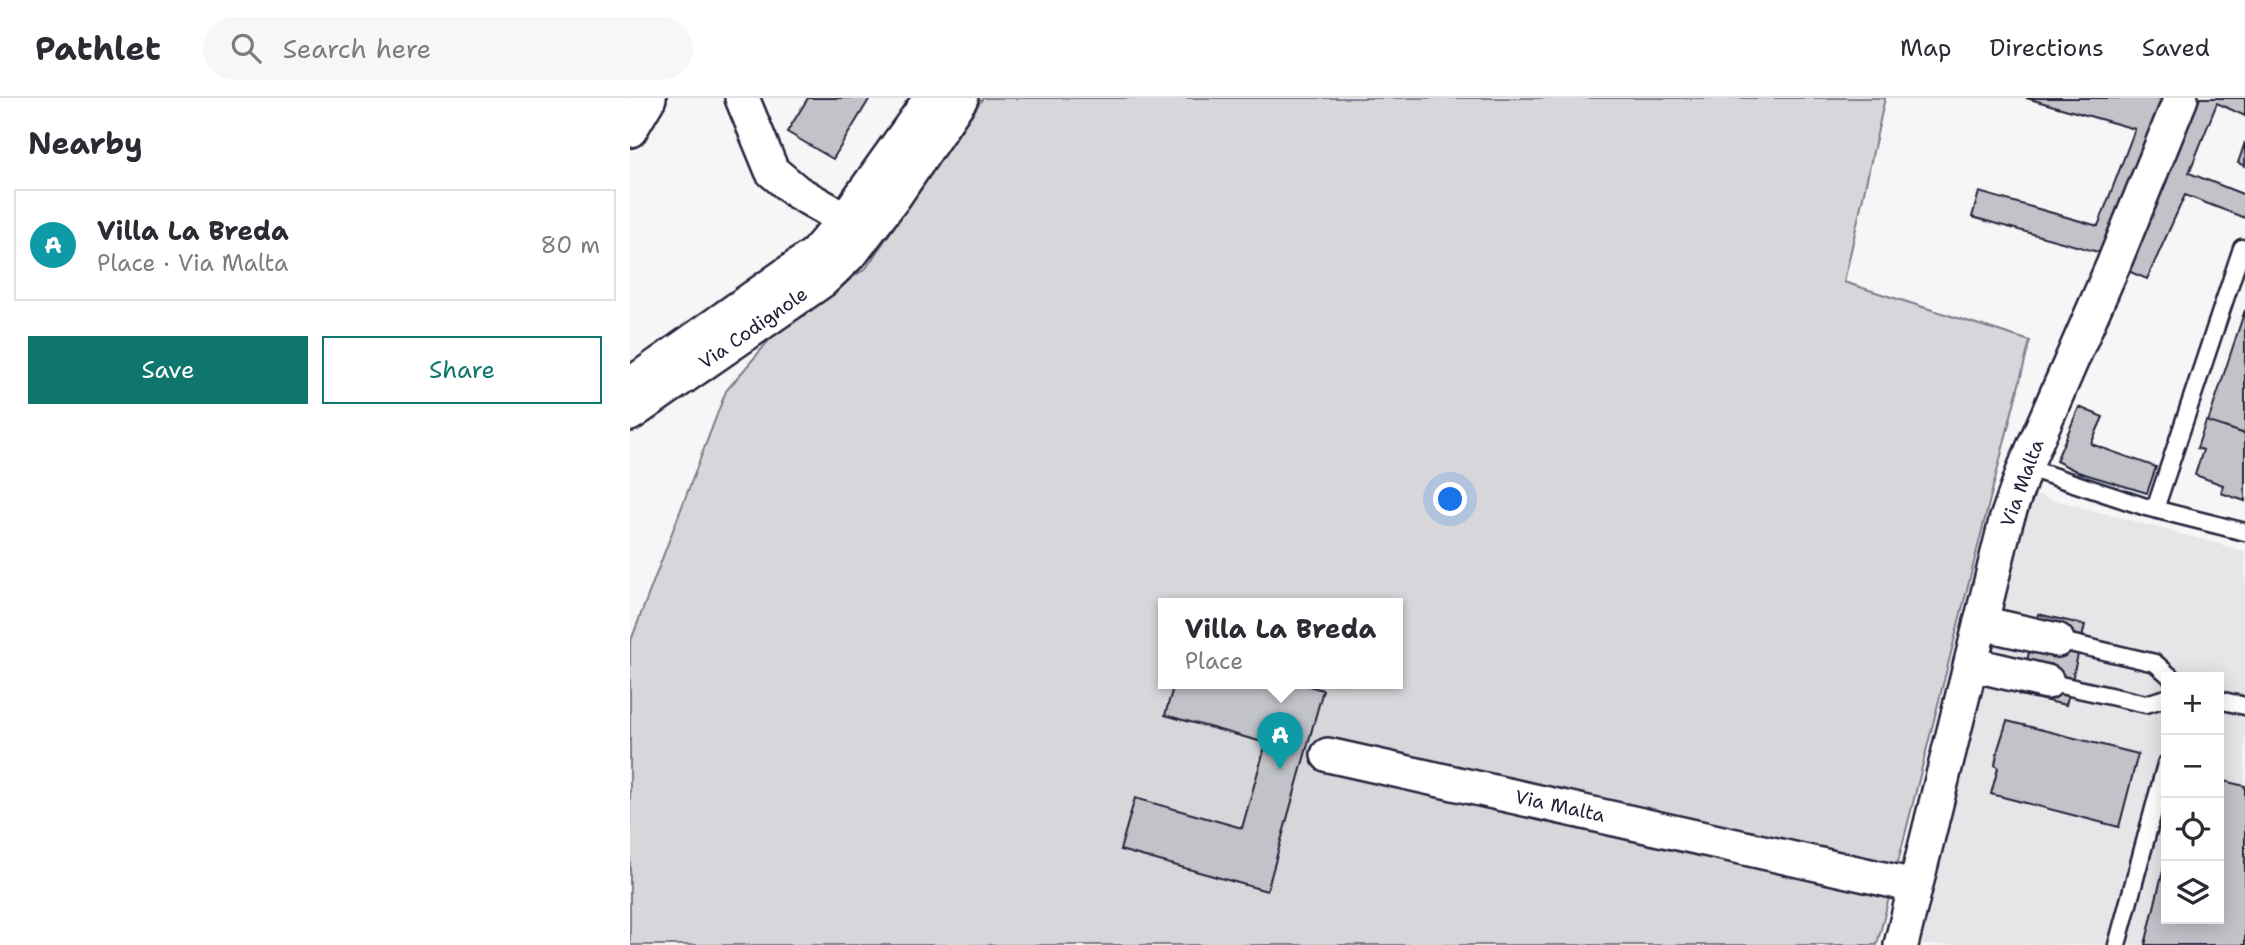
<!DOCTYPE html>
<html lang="en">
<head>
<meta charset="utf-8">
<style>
  :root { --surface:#fff; --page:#f7f7f7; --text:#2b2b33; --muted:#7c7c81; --line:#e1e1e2; --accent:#0f766e }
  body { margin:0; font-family:"Shantell Sans",sans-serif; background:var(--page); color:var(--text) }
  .controls { position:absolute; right:21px; bottom:21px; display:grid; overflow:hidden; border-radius:0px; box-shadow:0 4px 18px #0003 }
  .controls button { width:63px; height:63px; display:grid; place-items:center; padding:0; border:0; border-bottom:2px solid var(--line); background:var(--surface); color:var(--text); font:35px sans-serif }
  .you { position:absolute; left:821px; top:402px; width:24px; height:24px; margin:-18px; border:5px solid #fff; border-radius:50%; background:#1a73e8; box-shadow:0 0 0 10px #1a73e833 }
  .badge { display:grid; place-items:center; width:46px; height:46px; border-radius:50%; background:var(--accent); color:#fff; font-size:23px; font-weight:700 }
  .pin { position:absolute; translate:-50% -58px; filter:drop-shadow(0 2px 4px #0008) }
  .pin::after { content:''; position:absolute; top:37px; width:24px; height:21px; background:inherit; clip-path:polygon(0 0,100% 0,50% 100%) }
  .popup { position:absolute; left:528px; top:500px; width:245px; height:91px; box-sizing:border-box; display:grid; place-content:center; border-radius:0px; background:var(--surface); filter:drop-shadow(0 2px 5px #0005); font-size:23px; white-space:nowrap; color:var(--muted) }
  .popup b { font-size:26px; color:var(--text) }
  .popup::after { content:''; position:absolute; left:50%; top:100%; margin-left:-14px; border:14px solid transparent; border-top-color:var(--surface) }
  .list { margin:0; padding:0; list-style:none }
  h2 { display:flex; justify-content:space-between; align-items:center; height:91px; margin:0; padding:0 28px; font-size:30px }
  h2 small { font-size:23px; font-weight:400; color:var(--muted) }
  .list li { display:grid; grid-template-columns:46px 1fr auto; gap:21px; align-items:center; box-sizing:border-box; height:112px; margin:0 14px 14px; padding:0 14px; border:2px solid var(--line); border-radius:0px }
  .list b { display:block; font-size:26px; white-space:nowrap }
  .list p { margin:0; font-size:23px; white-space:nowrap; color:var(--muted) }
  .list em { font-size:23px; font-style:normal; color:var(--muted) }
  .actions { display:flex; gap:14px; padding:21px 28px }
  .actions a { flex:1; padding:16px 0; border:2px solid var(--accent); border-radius:0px; text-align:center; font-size:24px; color:var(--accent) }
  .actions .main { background:var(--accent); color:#fff }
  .icon { flex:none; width:38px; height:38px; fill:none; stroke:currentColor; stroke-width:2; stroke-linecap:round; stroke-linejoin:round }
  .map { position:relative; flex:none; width:1615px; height:847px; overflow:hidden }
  header { display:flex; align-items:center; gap:42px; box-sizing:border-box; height:98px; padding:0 35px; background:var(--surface); border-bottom:2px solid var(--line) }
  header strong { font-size:33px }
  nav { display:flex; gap:38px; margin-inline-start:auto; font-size:24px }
  .search { width:490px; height:63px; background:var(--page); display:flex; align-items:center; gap:18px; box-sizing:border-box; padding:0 24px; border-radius:38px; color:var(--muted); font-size:26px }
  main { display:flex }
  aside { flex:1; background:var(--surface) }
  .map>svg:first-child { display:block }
  .built { fill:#e6e6e9; fill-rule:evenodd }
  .green { fill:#d7d7db; stroke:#7c7c8b; stroke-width:2; fill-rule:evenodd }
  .building { fill:#c2c2c9; stroke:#22223b; stroke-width:2 }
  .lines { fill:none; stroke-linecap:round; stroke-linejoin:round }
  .service-casing { stroke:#22223b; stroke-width:21 }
  .minor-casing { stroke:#22223b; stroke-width:38 }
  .service { stroke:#fff; stroke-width:16 }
  .minor { stroke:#fff; stroke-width:33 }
  .labels { text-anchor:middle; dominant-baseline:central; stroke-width:5; stroke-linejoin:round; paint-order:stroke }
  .street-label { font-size:19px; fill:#22223b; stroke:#fff }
</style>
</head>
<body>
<header>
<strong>Pathlet</strong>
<div class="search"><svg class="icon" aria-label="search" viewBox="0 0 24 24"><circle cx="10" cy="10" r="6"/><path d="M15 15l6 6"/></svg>Search here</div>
<nav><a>Map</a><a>Directions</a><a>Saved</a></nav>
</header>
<main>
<aside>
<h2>Nearby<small></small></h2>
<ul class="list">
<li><span class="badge" style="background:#0f9aa8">A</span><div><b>Villa La Breda</b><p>Place · Via Malta</p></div><em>80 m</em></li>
</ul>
<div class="actions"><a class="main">Save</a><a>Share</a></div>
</aside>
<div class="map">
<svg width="1615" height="847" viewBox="0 0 1615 847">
  <rect width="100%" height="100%" fill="#f6f6f7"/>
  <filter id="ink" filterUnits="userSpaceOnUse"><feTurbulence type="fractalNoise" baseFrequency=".0143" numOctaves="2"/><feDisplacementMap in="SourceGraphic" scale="14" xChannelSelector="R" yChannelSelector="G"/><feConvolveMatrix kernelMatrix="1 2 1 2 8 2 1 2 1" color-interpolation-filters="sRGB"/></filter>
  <g filter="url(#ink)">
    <path class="built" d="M1398,395L1615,453V847H1285ZM1536,579H1589V821H1536Z"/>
    <path class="green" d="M353,0H1255L1214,184L1400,243L1247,847H0V545L96,293L147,233L236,170ZM533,506H767V586H533Z"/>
    <g class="building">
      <path d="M178,0H240L203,61L157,34Z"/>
      <path d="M1396,0H1538L1475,156L1342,119L1349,94L1468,128L1505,31Z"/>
      <path d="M1570,0H1615V18L1587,5L1559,75L1615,97V120L1555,97L1517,181L1498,173L1537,82L1547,48Z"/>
      <path d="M1615,44V68L1608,65Z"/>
      <path d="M1615,212V336L1578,324Z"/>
      <path d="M1449,309L1473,319L1461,346L1526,369L1517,395L1448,374L1426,363Z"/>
      <path d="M1576,323L1615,336V403L1591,395L1593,387L1565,377L1573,352L1567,350Z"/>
      <path d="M1408,516L1455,527L1436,607L1389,597Z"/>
      <path d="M544,586H672L693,592L637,793L490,752L505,700L612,730L636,645L535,617Z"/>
      <path d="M1377,623L1508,656L1489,729L1361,696L1368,670L1365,667L1368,651Z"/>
      <path d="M1589,682L1615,688V847H1515L1536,760V821H1589Z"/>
    </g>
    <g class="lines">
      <g class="service-casing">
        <g id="service">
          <path d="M1395,369L1516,409L1615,434"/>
          <path d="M1525,411L1612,150"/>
          <path d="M1427,542L1525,565L1541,579"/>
          <path d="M1417,584L1516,606L1536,600"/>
          <path d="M1589,602L1615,608"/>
          <path d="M1487,847L1536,666"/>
        </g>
      </g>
      <g class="minor-casing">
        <g id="minor">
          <path d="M112,0L142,73L167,94L232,131"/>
          <path d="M0,32L19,0"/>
          <path d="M0,287L185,156L215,121L301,0"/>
          <path d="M0,316L192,183L223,153L264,99L331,0"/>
          <path d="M1351,525L1427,542"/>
          <path d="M1341,566L1417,584"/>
          <path d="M698,657L1285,788"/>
          <path d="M1271,847L1376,423L1395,369L1484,165L1551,0"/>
        </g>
      </g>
      <use href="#service" class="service"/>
      <use href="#minor" class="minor"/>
    </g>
  </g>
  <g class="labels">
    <g class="street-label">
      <text transform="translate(123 230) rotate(-35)">Via Codignole</text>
      <text transform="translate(1392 385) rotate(-70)">Via Malta</text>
      <text transform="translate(930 708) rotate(12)">Via Malta</text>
    </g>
  </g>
</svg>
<div class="controls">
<button>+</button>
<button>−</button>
<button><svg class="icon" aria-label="locate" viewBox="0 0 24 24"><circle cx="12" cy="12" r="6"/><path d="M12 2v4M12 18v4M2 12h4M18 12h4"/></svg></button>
<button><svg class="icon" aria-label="layers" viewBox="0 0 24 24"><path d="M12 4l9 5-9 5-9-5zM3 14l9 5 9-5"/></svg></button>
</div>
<div class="you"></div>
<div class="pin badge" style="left:650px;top:672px;background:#0f9aa8">A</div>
<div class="popup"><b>Villa La Breda</b>Place</div>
</div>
</main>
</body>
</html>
